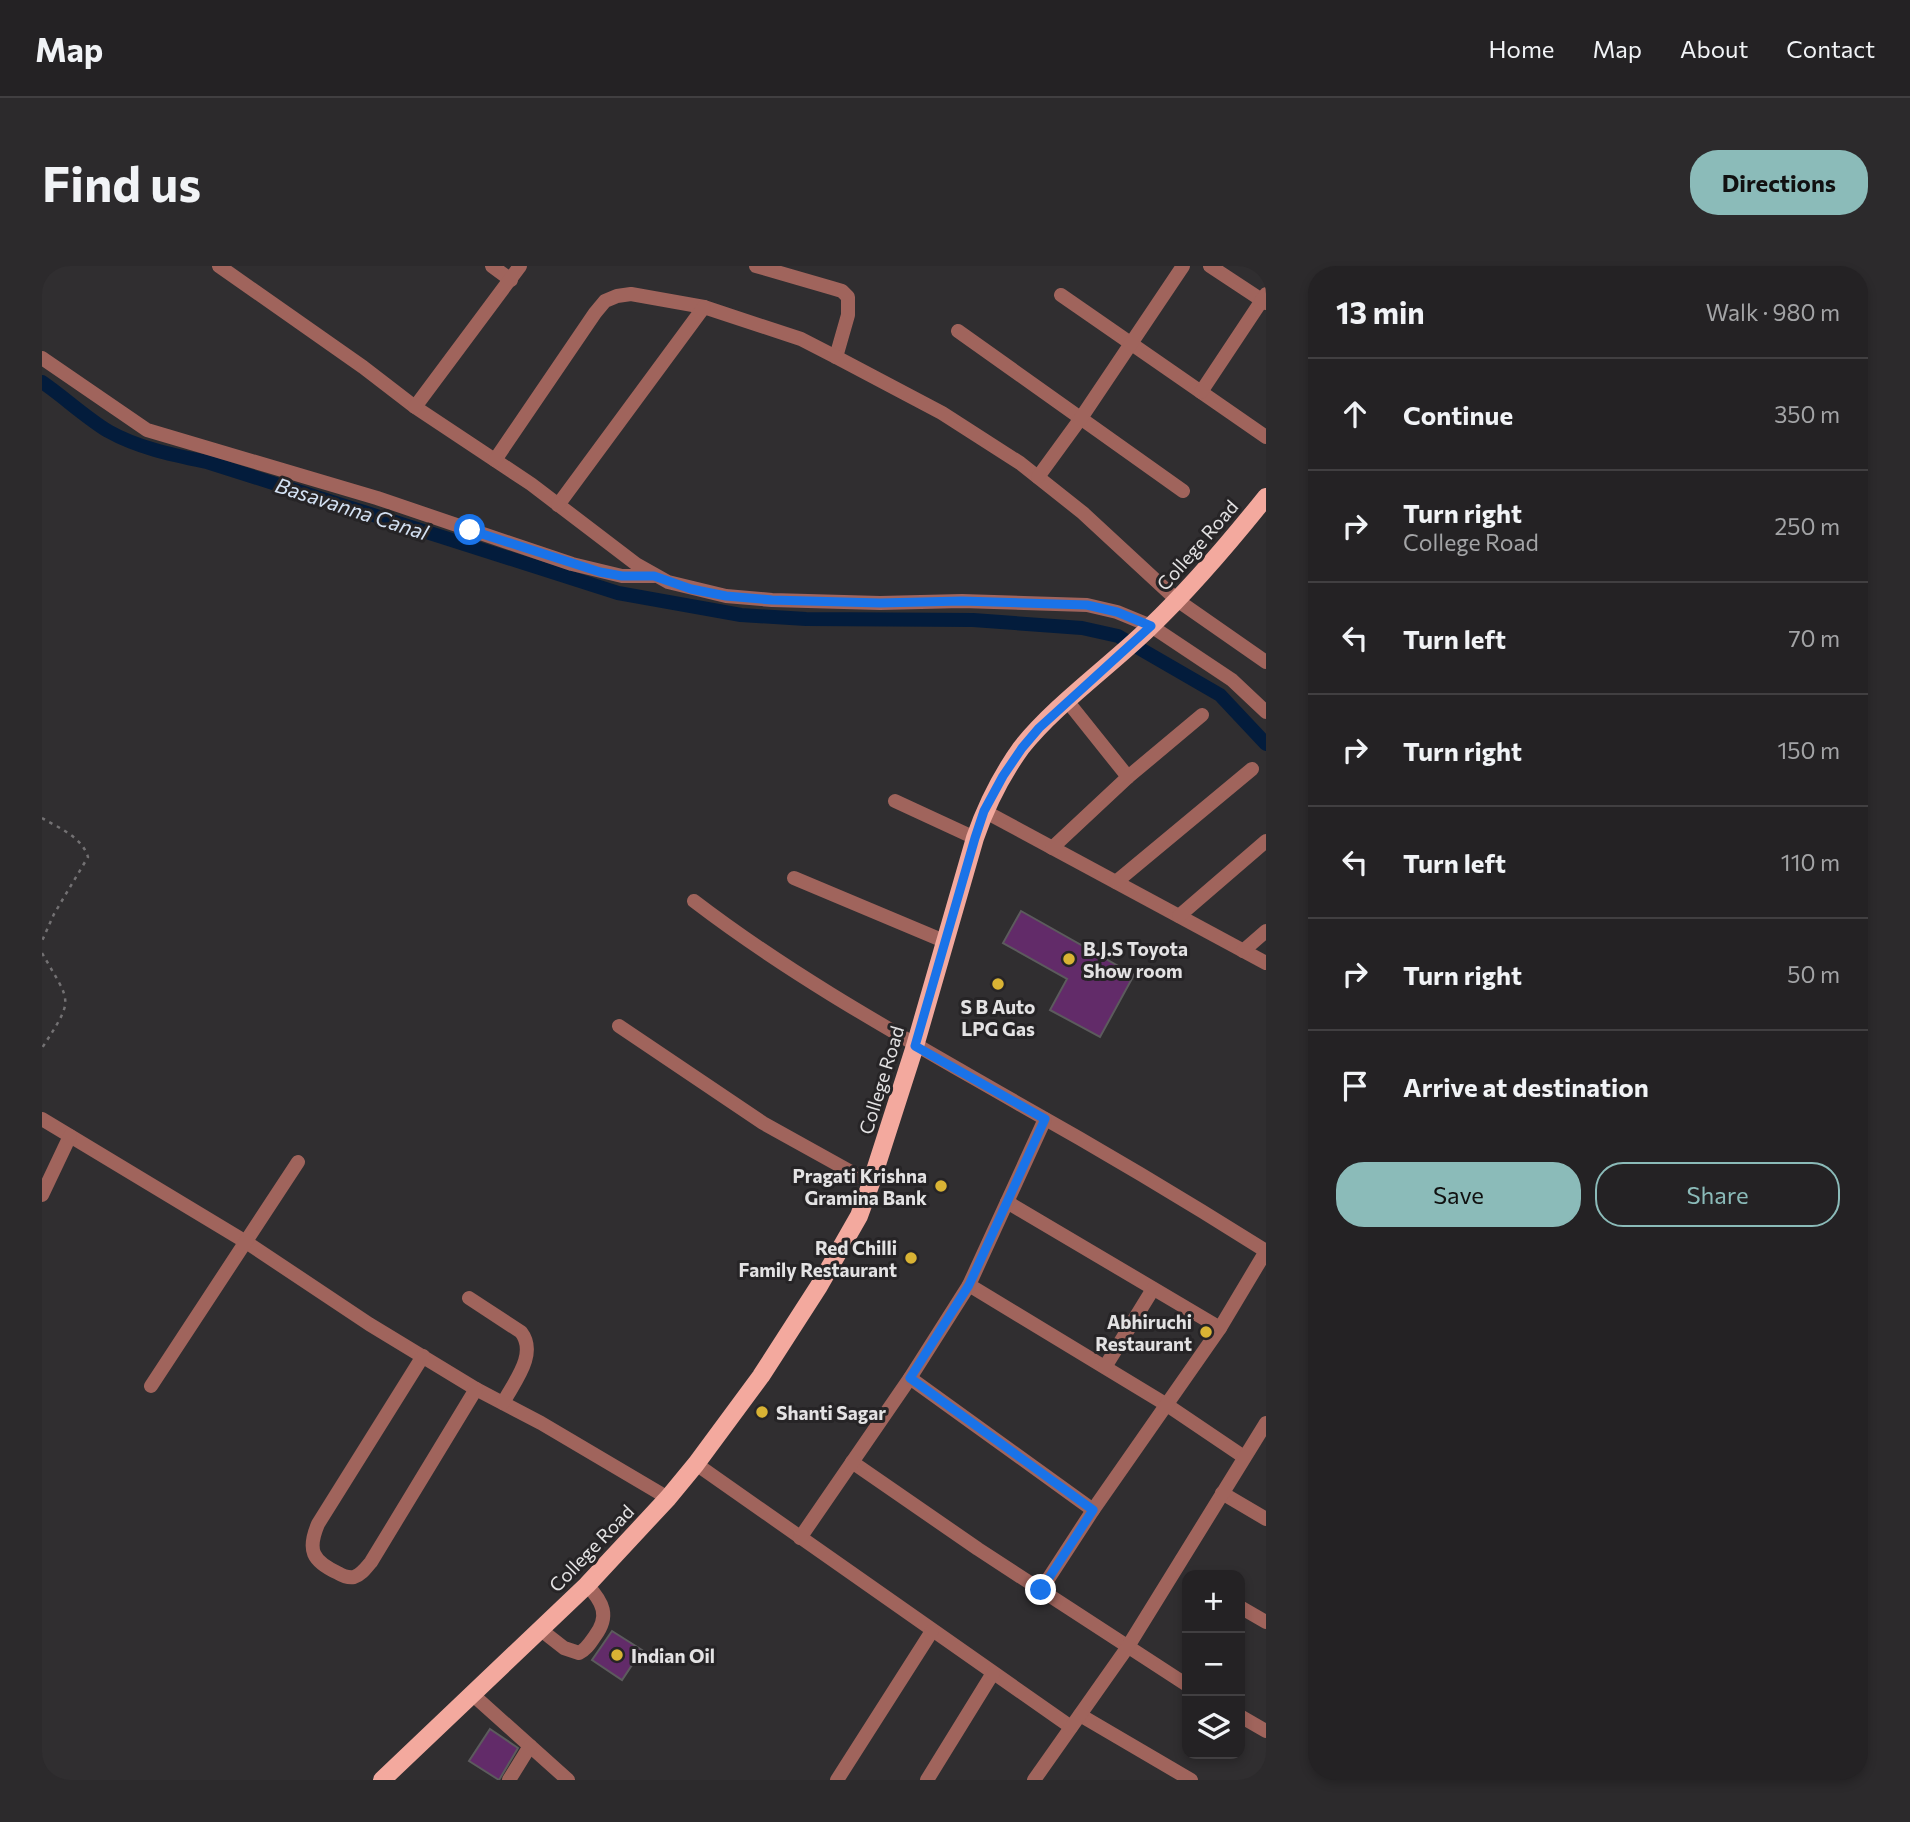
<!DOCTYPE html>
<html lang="en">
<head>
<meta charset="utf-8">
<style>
  :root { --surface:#242224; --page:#2c2a2c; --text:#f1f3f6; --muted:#a3a4a6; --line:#413f41; --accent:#8bbbb9 }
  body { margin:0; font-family:Commissioner,sans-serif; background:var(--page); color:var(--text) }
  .controls { position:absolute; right:21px; bottom:21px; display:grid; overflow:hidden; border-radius:14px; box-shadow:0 4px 10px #0003 }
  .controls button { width:63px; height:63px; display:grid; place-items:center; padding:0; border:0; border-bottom:2px solid var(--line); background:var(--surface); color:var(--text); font:35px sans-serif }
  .stop { position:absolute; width:21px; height:21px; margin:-16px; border:5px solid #1a73e8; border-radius:50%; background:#fff }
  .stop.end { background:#1a73e8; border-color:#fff; box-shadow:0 2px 7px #0008 }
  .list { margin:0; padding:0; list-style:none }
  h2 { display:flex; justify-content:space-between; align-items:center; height:91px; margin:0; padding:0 28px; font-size:30px }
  h2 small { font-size:23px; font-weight:400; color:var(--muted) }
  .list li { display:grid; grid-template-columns:46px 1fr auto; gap:21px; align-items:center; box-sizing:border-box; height:112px; padding:0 28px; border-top:2px solid var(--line) }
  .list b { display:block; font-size:26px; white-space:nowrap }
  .list p { margin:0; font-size:23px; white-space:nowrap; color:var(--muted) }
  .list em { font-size:23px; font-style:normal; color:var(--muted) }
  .actions { display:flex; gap:14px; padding:21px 28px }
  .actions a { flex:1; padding:16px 0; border:2px solid var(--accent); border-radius:28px; text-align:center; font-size:24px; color:var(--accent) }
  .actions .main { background:var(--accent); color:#111 }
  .icon { flex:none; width:38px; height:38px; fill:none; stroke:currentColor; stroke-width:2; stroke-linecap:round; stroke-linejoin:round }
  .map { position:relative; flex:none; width:1224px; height:1514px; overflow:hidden; border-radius:28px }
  header { display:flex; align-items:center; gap:42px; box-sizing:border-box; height:98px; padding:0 35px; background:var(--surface); border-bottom:2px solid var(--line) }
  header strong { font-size:33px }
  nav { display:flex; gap:38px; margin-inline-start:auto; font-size:24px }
  .intro { display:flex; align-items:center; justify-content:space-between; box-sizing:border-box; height:168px; padding:0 42px }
  h1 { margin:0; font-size:49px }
  .button { padding:18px 32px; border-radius:28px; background:var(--accent); color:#111; font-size:24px; font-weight:700 }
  main { display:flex; gap:42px; padding:0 42px }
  aside { flex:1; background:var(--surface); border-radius:28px; box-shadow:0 4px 10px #0003 }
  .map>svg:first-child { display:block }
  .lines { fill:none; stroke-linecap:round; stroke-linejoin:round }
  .canal { stroke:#031c3c; stroke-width:14 }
  .building { fill:#622b69; stroke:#5c5b5d; stroke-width:2 }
  .path { stroke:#737173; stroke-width:2.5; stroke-dasharray:3.5 5; stroke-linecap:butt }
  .minor { stroke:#a0645c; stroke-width:14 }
  .major { stroke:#f3a99e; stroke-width:18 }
  .route { stroke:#1a73e8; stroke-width:9 }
  .poi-dot { fill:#d9b334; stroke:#262426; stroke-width:2.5 }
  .labels { text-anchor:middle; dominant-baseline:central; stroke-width:6; stroke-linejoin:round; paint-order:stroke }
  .street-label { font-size:19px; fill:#e3e2e3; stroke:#262426 }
  .poi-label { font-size:19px; font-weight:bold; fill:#e3e2e3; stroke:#262426; text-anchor:start }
  .water-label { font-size:21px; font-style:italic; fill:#d4e2f4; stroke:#262426 }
</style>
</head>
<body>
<header>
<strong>Map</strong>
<nav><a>Home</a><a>Map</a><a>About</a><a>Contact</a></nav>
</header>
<div class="intro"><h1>Find us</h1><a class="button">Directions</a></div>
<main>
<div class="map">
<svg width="1224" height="1514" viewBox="0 0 1224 1514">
  <rect width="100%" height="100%" fill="#302e30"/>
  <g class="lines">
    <path class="canal" d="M0,116C22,131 43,151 66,165C96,182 131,189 165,196L576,327L699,349L764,353L931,354L1040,362L1076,370L1178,429L1224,478"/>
  </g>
  <g class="building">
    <path d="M979,645L1092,709L1058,771L1008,744L1025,713L961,677Z"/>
    <path d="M570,1365L600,1384L580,1414L550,1394Z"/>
    <path d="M448,1463L476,1482L457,1514L427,1495Z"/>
  </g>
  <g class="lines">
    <g class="path">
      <path d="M0,552C17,562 40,571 46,591L12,648L0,675"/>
      <path d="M0,687C29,738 33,731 0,782"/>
    </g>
    <g class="minor">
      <path d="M177,0L321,101L373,141L489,218L594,298L626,316L684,330L730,334L838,337L920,335L1045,339L1075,346L1109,360L1190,414L1224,446"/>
      <path d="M450,0L469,14"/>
      <path d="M714,0L790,22L800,25L806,31V49L794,91"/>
      <path d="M1168,0L1224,37"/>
      <path d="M1019,29L1224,171"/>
      <path d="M916,65L1141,225"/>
      <path d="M0,92L105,164L335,232L530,298L580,310H612"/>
      <path d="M1159,126L1224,28"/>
      <path d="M373,141L478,0"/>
      <path d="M453,194L553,47L563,35L575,30L589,28L662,41L759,73L794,91L900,147L978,197L1041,247L1135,334L1224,396"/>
      <path d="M996,211L1039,152L1141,0"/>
      <path d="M516,239L662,41"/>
      <path d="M1026,436L1086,511"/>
      <path d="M853,535L933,572"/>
      <path d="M942,545L1224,697"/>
      <path d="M1010,582L1086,511L1160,449"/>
      <path d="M752,612L902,675"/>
      <path d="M1074,616L1210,503"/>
      <path d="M652,635C754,713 866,774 977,838C1061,885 1143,934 1224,985"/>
      <path d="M1137,650L1224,575"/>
      <path d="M1201,685L1224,665"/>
      <path d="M577,760L721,857L829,917"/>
      <path d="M0,853L204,976L327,1058L434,1123L499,1157L626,1232"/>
      <path d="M0,929L28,870"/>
      <path d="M965,936L1178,1062"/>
      <path d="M927,1019L1125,1139L1202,1191"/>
      <path d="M427,1032L479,1066C496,1088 472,1116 461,1137"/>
      <path d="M381,1090L276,1258C265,1284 270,1295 296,1307C301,1310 306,1312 312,1311C319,1309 324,1302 329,1296L434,1123"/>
      <path d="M1063,1101L1111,1023"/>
      <path d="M868,1112L1051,1244"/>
      <path d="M109,1120L256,896"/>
      <path d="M810,1196L936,1283L1145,1419"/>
      <path d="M654,1198L1029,1461"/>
      <path d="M1180,1227L1224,1253"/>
      <path d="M758,1272L868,1112L927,1019L1003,853"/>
      <path d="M999,1324L1051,1244L1178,1062L1224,985"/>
      <path d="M1198,1341L1224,1356"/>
      <path d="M499,1364L522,1382L537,1387C545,1383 548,1377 553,1370C568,1350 561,1336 545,1319"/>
      <path d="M430,1428L526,1514"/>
      <path d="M1038,1449L1149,1514"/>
      <path d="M1198,1450L1224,1465"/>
      <path d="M467,1514L488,1480"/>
      <path d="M795,1514L890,1365"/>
      <path d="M885,1514L951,1407"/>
      <path d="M992,1514L1085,1382L1224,1157"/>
    </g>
    <path class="major" d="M340,1514L545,1319L626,1232L654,1198L719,1110L777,1020L817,950L829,917L873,780L933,572C944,540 959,510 979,482C1012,440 1068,400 1107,362C1149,322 1188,276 1224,231"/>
  </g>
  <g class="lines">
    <path class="route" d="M428,264L558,306L580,310H612L649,323L684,330L730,334L838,337L920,335L1045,339L1075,346L1109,360L997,462L980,482L961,510L942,545L933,572L873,780L1003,853L927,1019L868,1112L1051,1244L999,1324"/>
  </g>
  <g class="poi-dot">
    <circle cx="1027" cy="693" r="7"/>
    <circle cx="956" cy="718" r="7"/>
    <circle cx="899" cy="920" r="7"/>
    <circle cx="869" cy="992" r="7"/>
    <circle cx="1164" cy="1066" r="7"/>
    <circle cx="720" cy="1146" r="7"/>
    <circle cx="575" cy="1389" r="7"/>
  </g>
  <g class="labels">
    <g class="street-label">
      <text transform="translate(1155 279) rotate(-49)">College Road</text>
      <text transform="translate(839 814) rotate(-73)">College Road</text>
      <text transform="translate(549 1282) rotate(-46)">College Road</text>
    </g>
    <g class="poi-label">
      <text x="1041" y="682">B.J.S Toyota<tspan x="1041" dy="22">Show room</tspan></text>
      <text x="956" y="740" text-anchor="middle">S B Auto<tspan x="956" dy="22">LPG Gas</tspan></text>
      <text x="885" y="909" text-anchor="end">Pragati Krishna<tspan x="885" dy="22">Gramina Bank</tspan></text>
      <text x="855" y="981" text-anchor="end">Red Chilli<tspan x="855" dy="22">Family Restaurant</tspan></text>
      <text x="1150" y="1055" text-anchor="end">Abhiruchi<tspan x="1150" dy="22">Restaurant</tspan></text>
      <text x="734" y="1146">Shanti Sagar</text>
      <text x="589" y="1389">Indian Oil</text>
    </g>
    <g class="water-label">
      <text transform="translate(310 242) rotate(18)">Basavanna Canal</text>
    </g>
  </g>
</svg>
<div class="controls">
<button>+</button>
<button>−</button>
<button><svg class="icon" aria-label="layers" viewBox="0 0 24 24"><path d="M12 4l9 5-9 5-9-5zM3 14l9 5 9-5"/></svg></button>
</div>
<div class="stop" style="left:428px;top:264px"></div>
<div class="stop end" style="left:999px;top:1324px"></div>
</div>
<aside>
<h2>13 min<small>Walk · 980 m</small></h2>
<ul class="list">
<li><svg class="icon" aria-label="ahead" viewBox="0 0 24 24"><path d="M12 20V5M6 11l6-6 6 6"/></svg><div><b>Continue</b></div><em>350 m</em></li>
<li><svg class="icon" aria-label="right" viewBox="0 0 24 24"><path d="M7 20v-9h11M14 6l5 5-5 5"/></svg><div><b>Turn right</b><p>College Road</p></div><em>250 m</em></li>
<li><svg class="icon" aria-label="left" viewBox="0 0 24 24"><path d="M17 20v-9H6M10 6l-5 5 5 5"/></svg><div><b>Turn left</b></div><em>70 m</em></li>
<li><svg class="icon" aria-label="right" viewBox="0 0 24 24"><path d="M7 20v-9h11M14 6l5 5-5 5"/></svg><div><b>Turn right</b></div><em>150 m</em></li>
<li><svg class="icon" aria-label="left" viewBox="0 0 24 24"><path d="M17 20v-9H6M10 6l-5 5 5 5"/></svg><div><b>Turn left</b></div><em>110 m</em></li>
<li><svg class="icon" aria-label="right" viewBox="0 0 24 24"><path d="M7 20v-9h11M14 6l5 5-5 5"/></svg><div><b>Turn right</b></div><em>50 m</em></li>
<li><svg class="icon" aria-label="arrive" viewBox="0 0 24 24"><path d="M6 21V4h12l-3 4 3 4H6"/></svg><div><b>Arrive at destination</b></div></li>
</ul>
<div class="actions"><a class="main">Save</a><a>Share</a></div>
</aside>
</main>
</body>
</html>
